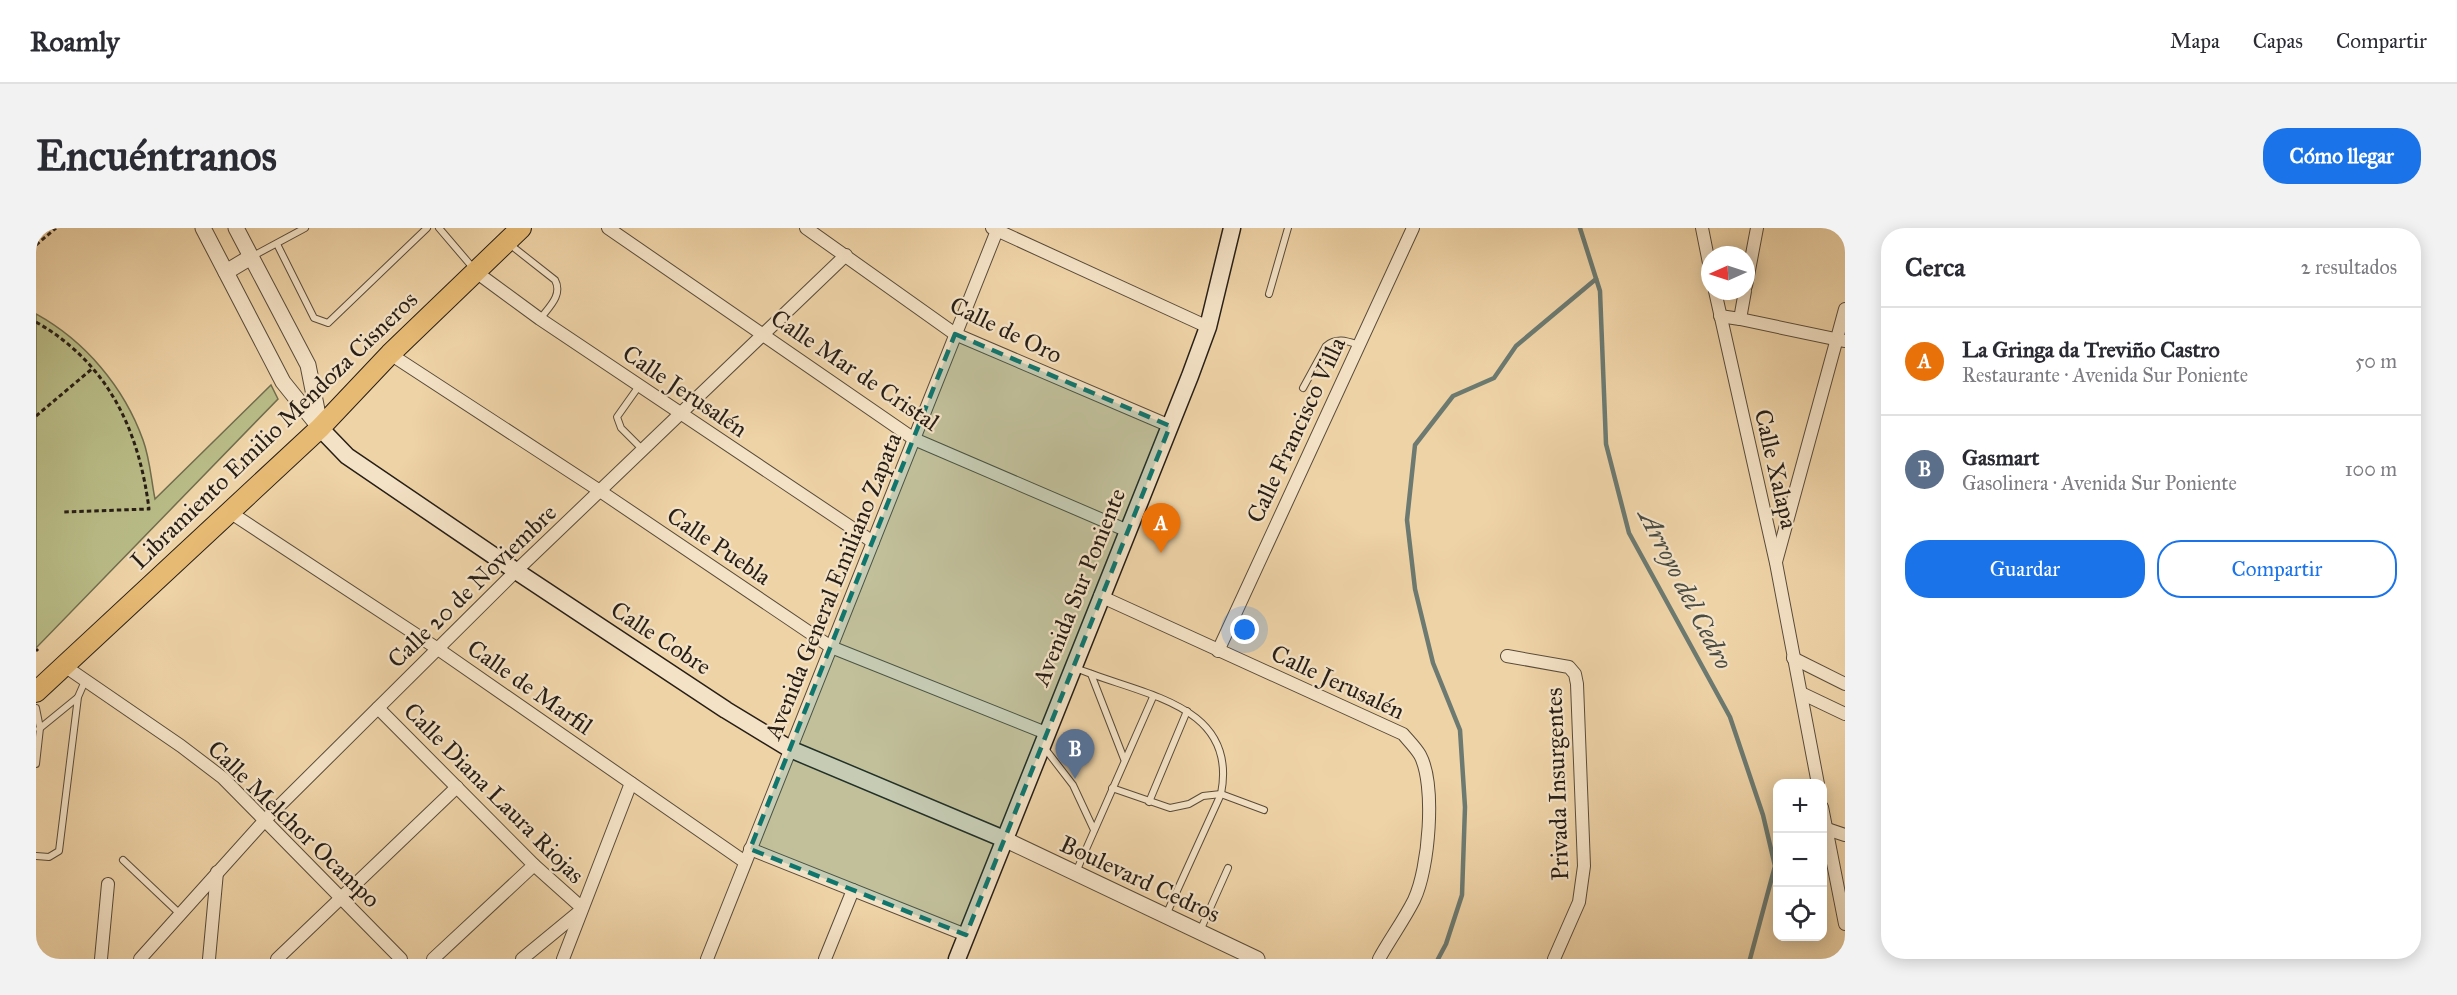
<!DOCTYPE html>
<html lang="es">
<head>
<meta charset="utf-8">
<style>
  :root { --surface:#fff; --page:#f2f2f3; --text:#2b2b33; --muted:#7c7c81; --line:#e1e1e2; --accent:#1a73e8 }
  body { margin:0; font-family:"IM FELL Great Primer",serif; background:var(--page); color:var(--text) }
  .controls { position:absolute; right:18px; bottom:18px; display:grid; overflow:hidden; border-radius:12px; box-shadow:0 3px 15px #0003 }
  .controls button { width:54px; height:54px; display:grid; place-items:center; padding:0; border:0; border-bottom:2px solid var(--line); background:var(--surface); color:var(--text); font:30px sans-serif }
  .compass { position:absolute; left:1665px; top:18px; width:54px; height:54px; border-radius:50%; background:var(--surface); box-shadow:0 3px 15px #0003; rotate:267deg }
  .you { position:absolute; left:1209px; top:402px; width:21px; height:21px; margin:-15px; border:4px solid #fff; border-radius:50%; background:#1a73e8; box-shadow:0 0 0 9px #1a73e833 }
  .badge { display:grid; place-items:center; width:39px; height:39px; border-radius:50%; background:var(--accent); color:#fff; font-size:20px; font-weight:700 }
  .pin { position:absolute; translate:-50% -50px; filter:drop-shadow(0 2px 3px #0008) }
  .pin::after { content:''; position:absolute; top:32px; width:21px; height:18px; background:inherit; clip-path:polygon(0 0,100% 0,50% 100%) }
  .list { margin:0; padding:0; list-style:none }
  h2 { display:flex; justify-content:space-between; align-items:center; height:78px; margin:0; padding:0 24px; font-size:26px }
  h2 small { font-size:20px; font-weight:400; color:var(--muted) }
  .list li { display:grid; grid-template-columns:39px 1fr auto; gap:18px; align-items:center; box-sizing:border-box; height:108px; padding:0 24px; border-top:2px solid var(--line) }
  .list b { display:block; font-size:22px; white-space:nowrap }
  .list p { margin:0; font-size:20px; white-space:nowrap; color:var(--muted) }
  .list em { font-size:20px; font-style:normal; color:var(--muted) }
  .actions { display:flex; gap:12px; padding:18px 24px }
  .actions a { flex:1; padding:14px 0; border:2px solid var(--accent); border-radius:24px; text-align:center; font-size:21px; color:var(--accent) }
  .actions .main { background:var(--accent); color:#fff }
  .icon { flex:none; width:33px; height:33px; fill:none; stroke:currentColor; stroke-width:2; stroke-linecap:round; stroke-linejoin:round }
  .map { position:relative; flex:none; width:1809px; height:731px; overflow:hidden; border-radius:24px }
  header { display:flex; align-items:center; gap:36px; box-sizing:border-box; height:84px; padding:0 30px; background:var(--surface); border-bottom:2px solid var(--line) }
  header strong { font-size:28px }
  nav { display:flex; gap:33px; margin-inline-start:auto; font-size:21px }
  .intro { display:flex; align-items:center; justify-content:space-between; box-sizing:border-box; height:144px; padding:0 36px }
  h1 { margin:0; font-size:42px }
  .button { padding:15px 27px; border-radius:24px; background:var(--accent); color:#fff; font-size:21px; font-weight:700 }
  main { display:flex; gap:36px; padding:0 36px }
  aside { flex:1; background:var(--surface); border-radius:24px; box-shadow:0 3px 15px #0003 }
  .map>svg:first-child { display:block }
  .green { fill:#b9bc87; stroke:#706d4e; stroke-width:1.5 }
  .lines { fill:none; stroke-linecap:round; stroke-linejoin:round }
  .stream { stroke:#6c7a71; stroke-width:4.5 }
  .service-casing { stroke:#594b3a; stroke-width:8 }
  .minor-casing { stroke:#594b3a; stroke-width:14 }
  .tertiary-casing { stroke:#594b3a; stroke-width:17 }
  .secondary-casing { stroke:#271e16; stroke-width:19 }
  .primary-casing { stroke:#271e16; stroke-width:22 }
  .path { stroke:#271e16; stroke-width:3; stroke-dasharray:4.5 3; stroke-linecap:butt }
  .service { stroke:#f4e2c6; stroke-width:6 }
  .minor { stroke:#f4e2c6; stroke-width:12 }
  .tertiary { stroke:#f4e2c6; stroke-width:15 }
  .secondary { stroke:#f4e2c6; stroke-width:16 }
  .primary { stroke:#e7ba74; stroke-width:20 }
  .marked { fill:#0f766e; fill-opacity:0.2; stroke:#0f766e; stroke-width:4.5; stroke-dasharray:12 8; stroke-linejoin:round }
  .labels { text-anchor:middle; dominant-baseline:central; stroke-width:4.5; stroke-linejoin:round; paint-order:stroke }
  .street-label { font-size:24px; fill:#271e16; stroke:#f4e2c6 }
  .water-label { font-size:26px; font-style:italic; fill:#4a4c43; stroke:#f4e2c6 }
</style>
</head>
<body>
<header>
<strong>Roamly</strong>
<nav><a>Mapa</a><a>Capas</a><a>Compartir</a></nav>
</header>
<div class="intro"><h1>Encuéntranos</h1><a class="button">Cómo llegar</a></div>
<main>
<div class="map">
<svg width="1809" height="731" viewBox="0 0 1809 731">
  <rect width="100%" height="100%" fill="#eed3a7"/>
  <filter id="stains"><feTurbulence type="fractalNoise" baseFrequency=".00333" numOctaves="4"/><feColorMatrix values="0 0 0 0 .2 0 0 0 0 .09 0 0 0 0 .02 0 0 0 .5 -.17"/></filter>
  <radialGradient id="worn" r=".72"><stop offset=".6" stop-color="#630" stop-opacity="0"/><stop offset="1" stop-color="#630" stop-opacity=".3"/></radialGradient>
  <path class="green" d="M0,86C49,113 88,159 107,212C114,231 115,251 119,271L235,157L242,171L0,420Z"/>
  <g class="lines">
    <g class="stream">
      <path d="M1544,0L1564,63L1570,216L1593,305L1694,489L1727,587L1739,638L1714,731"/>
      <path d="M1402,731L1410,716L1426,667L1429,579L1424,502L1397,435L1379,361L1371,292L1379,217L1417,168L1458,150L1480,118L1560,51"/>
    </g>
    <g class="service-casing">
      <g id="service">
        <path d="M403,0L438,41"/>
        <path d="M472,15L519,52C527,67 513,79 504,91"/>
        <path d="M241,16L278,90L292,95L391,0"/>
        <path d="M217,28L269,0"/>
        <path d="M1233,66L1252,0"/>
        <path d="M603,158L581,189L585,200L607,222"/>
        <path d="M1267,160L1290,118C1301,109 1311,113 1323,117"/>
        <path d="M1040,440C1104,467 1203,475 1185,566L1130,687"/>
        <path d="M1055,446L1088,531"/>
        <path d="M0,480L4,500L0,536"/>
        <path d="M3,501L41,470"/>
        <path d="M1007,518L1037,557L1058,602"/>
        <path d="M1076,560L1134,580L1153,576L1167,568L1185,566L1228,582"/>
        <path d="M1113,574L1151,483"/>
        <path d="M0,628L13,629L23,623L42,469L49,453"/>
        <path d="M87,632L144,686"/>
        <path d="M1040,644L1117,469"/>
        <path d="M1164,703L1192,640"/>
      </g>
    </g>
    <g class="minor-casing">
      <g id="minor">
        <path d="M572,0L878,211L1092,303"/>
        <path d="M770,0L919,106L1134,198"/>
        <path d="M956,0L1172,99"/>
        <path d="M1666,0L1674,40"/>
        <path d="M440,44L504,91L837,314"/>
        <path d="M1710,58L1721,0"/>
        <path d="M1679,63L1740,335L1782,556"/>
        <path d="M1684,88L1704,91L1709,63"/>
        <path d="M1704,91L1808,113"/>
        <path d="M354,126L564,263L795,419L1010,505"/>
        <path d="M192,283L402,421L709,634"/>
        <path d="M1740,334L1809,81"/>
        <path d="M1064,368L1367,506C1372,512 1380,520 1384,527C1400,557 1393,641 1378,672C1368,692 1354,711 1343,731"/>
        <path d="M1182,423L1377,0"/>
        <path d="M1471,428L1533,439L1539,446L1541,456L1548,638L1543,674L1518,731"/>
        <path d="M1757,430L1809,456"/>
        <path d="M27,437L145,518L187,550L365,731"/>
        <path d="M1765,465L1809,486"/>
        <path d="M342,480L498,637L545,679"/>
        <path d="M1786,579L1809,696"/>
        <path d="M1791,601L1809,607"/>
        <path d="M714,621L930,707"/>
        <path d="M65,731L72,656"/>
        <path d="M104,731L229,592L480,343L810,27"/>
        <path d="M173,731L181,644"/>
        <path d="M241,731L421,559"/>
        <path d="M397,731L498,637"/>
        <path d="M486,731L543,684"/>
        <path d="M527,731L595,555"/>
        <path d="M671,731L962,0"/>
        <path d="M789,731L817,662"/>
      </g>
    </g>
    <g class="tertiary-casing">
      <g id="tertiary">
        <path d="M167,0L247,154L284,200"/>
        <path d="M200,0L272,137L284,197"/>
        <path d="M190,44L215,29"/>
        <path d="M968,611L1221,731"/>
      </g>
    </g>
    <g class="secondary-casing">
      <g id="secondary">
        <path d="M284,200L311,228L480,343L690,482L754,521L968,611"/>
        <path d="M921,731L1154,148L1172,99L1196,0"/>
      </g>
    </g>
    <g class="primary-casing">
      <path id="primary" d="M0,464L284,200L354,126L485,0"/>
    </g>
    <g class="path">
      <path d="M0,17L20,0"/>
      <path d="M0,94C72,135 103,202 113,281L27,284"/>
      <path d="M0,188L57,140"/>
      <path d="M0,421L2,423"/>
    </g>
    <use href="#service" class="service"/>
    <use href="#minor" class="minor"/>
    <use href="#tertiary" class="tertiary"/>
    <use href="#secondary" class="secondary"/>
    <use href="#primary" class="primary"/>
  </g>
  <path class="marked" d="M919,106L1134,198L930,707L714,621Z"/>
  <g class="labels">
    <g class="street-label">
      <text transform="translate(970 102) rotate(26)">Calle de Oro</text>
      <text transform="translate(819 142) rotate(34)">Calle Mar de Cristal</text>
      <text transform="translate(649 163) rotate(34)">Calle Jerusalén</text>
      <text transform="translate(238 202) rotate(-44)">Libramiento Emilio Mendoza Cisneros</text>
      <text transform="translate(1260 202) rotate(-65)">Calle Francisco Villa</text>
      <text transform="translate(1740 241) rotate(77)">Calle Xalapa</text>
      <text transform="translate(683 318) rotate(34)">Calle Puebla</text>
      <text transform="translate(436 358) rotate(-44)">Calle 20 de Noviembre</text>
      <text transform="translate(797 358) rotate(-68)">Avenida General Emiliano Zapata</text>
      <text transform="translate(1043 359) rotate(-68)">Avenida Sur Poniente</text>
      <text transform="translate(625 410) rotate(33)">Calle Cobre</text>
      <text transform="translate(1302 454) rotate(25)">Calle Jerusalén</text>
      <text transform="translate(494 459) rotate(35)">Calle de Marfil</text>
      <text transform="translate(1521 556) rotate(-92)">Privada Insurgentes</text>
      <text transform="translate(458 565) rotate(45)">Calle Diana Laura Riojas</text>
      <text transform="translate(258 596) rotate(44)">Calle Melchor Ocampo</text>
      <text transform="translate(1104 651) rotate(25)">Boulevard Cedros</text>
    </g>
    <g class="water-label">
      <text transform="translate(1650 361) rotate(63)">Arroyo del Cedro</text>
    </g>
  </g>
  <rect width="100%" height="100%" filter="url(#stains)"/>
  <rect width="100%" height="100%" fill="url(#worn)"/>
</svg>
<div class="controls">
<button>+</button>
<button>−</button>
<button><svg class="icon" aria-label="locate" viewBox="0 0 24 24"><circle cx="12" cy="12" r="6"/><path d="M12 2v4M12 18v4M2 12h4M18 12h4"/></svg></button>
</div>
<svg class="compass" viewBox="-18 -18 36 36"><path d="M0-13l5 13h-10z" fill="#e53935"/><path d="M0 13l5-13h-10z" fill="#7c7c81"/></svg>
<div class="you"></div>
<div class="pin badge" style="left:1125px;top:325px;background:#e8710a">A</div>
<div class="pin badge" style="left:1039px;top:551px;background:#5c6f8a">B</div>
</div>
<aside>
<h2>Cerca<small>2 resultados</small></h2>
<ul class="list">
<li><span class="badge" style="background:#e8710a">A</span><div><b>La Gringa da Treviño Castro</b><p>Restaurante · Avenida Sur Poniente</p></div><em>50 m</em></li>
<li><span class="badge" style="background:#5c6f8a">B</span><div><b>Gasmart</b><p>Gasolinera · Avenida Sur Poniente</p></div><em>100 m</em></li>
</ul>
<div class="actions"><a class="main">Guardar</a><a>Compartir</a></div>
</aside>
</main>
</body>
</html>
